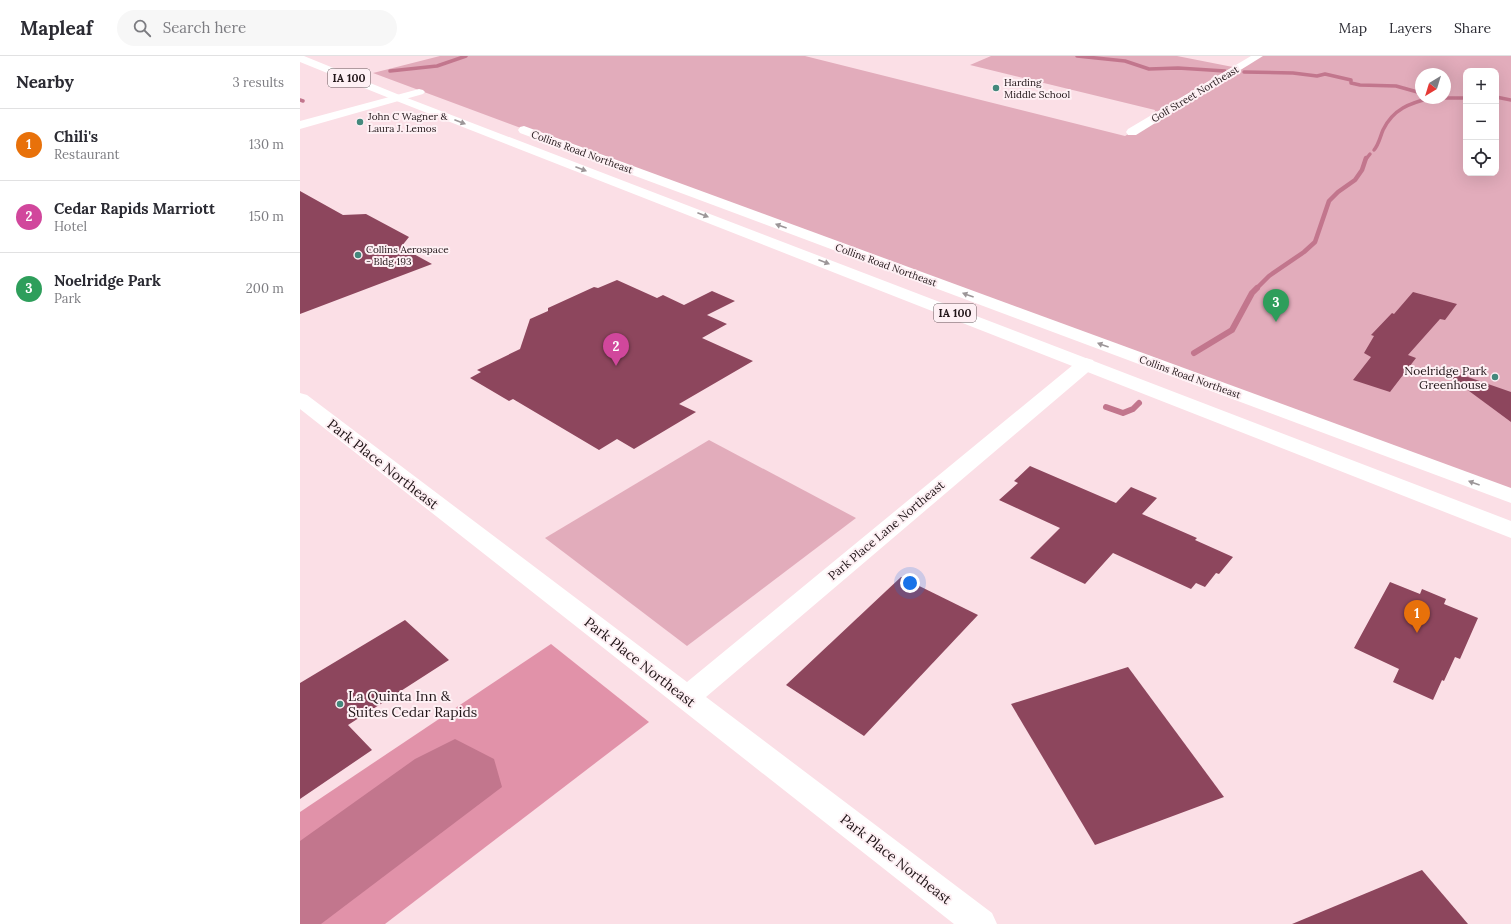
<!DOCTYPE html>
<html lang="en">
<head>
<meta charset="utf-8">
<style>
  :root { --surface:#fff; --page:#f7f7f7; --text:#2b2b33; --muted:#7c7c81; --line:#e1e1e2; --accent:#2563eb }
  body { margin:0; font-family:Lora,serif; background:var(--page); color:var(--text) }
  .controls { position:absolute; right:12px; top:12px; display:grid; overflow:hidden; border-radius:8px; box-shadow:0 4px 16px #0002 }
  .controls button { width:36px; height:36px; display:grid; place-items:center; padding:0; border:0; border-bottom:1px solid var(--line); background:var(--surface); color:var(--text); font:20px sans-serif }
  .compass { position:absolute; left:1115px; top:12px; width:36px; height:36px; border-radius:50%; background:var(--surface); box-shadow:0 4px 16px #0002; rotate:218deg }
  .you { position:absolute; left:610px; top:527px; width:14px; height:14px; margin:-10px; border:3px solid #fff; border-radius:50%; background:#1a73e8; box-shadow:0 0 0 6px #1a73e833 }
  .badge { display:grid; place-items:center; width:26px; height:26px; border-radius:50%; background:var(--accent); color:#fff; font-size:13px; font-weight:700 }
  .pin { position:absolute; translate:-50% -33px; filter:drop-shadow(0 1px 2px #0008) }
  .pin::after { content:''; position:absolute; top:21px; width:14px; height:12px; background:inherit; clip-path:polygon(0 0,100% 0,50% 100%) }
  .list { margin:0; padding:0; list-style:none }
  h2 { display:flex; justify-content:space-between; align-items:center; height:52px; margin:0; padding:0 16px; font-size:17px }
  h2 small { font-size:13px; font-weight:400; color:var(--muted) }
  .list li { display:grid; grid-template-columns:26px 1fr auto; gap:12px; align-items:center; box-sizing:border-box; height:72px; padding:0 16px; border-top:1px solid var(--line) }
  .list b { display:block; font-size:15px; white-space:nowrap }
  .list p { margin:0; font-size:13px; white-space:nowrap; color:var(--muted) }
  .list em { font-size:13px; font-style:normal; color:var(--muted) }
  .icon { flex:none; width:22px; height:22px; fill:none; stroke:currentColor; stroke-width:2; stroke-linecap:round; stroke-linejoin:round }
  .map { position:relative; flex:none; width:1211px; height:868px; overflow:hidden }
  header { display:flex; align-items:center; gap:24px; box-sizing:border-box; height:56px; padding:0 20px; background:var(--surface); border-bottom:1px solid var(--line) }
  header strong { font-size:19px }
  nav { display:flex; gap:22px; margin-inline-start:auto; font-size:14px }
  .search { width:280px; height:36px; background:var(--page); display:flex; align-items:center; gap:10px; box-sizing:border-box; padding:0 14px; border-radius:22px; color:var(--muted); font-size:15px }
  main { display:flex }
  aside { flex:1; background:var(--surface) }
  .map>svg:first-child { display:block }
  .green { fill:#e2acbb; fill-rule:evenodd }
  .forest { fill:#e192a9 }
  .water { fill:#c2768d }
  .lines { fill:none; stroke-linecap:round; stroke-linejoin:round }
  .stream-far2 { stroke:#c2768d; stroke-width:3.5 }
  .stream-far1 { stroke:#c2768d; stroke-width:4.5 }
  .stream { stroke:#c2768d; stroke-width:6 }
  .building { fill:#8d465d }
  .street { fill:#fff; fill-rule:evenodd }
  .highway { fill:#fff; fill-rule:evenodd }
  .oneway { fill:#9c9698 }
  .poi-dot { fill:#44887c; stroke:#fef0f4; stroke-width:1.5 }
  .labels { text-anchor:middle; dominant-baseline:central; stroke-width:4; stroke-linejoin:round; paint-order:stroke }
  .far-poi-label { font-size:10px; fill:#221619; stroke:#fef0f4; text-anchor:start }
  .far-street-label { font-size:10px; fill:#221619; stroke:#fef0f4 }
  .shield { fill:#fef0f4; stroke:#64575b; stroke-width:1 }
  .shield-label { font-size:11px; font-weight:bold; fill:#221619 }
  .poi-label { font-size:12px; fill:#221619; stroke:#fef0f4; text-anchor:end }
  .street-label { font-size:12px; fill:#221619; stroke:#fef0f4 }
  .near-street-label { font-size:14px; fill:#221619; stroke:#fef0f4 }
  .near-poi-label { font-size:14px; fill:#221619; stroke:#fef0f4; text-anchor:start }
</style>
</head>
<body>
<header>
<strong>Mapleaf</strong>
<div class="search"><svg class="icon" aria-label="search" viewBox="0 0 24 24"><circle cx="10" cy="10" r="6"/><path d="M15 15l6 6"/></svg>Search here</div>
<nav><a>Map</a><a>Layers</a><a>Share</a></nav>
</header>
<main>
<aside>
<h2>Nearby<small>3 results</small></h2>
<ul class="list">
<li><span class="badge" style="background:#e8710a">1</span><div><b>Chili's</b><p>Restaurant</p></div><em>130 m</em></li>
<li><span class="badge" style="background:#d1479c">2</span><div><b>Cedar Rapids Marriott</b><p>Hotel</p></div><em>150 m</em></li>
<li><span class="badge" style="background:#2e9e5b">3</span><div><b>Noelridge Park</b><p>Park</p></div><em>200 m</em></li>
</ul>
</aside>
<div class="map">
<svg width="1211" height="868" viewBox="0 0 1211 868">
  <rect width="100%" height="100%" fill="#fbdfe6"/>
  <g class="green">
    <path d="M140,0H505L825,80L853,63L855,54L670,9L691,0H877L938,12L958,0H1211V440L73,17ZM1166,15H1196V117H1166ZM1121,18H1145V42H1121Z"/>
    <path d="M409,384L556,462L387,590L245,482Z"/>
  </g>
  <path class="forest" d="M251,588L349,666L85,868H0V756Z"/>
  <path class="water" d="M155,683L194,703L202,731L21,868H0V785L115,703Z"/>
  <g class="lines">
    <g class="stream-far2">
      <path d="M777,0L825,5L849,13L878,12L925,15"/>
      <path d="M90,15L137,10L166,0"/>
      <path d="M944,16L993,17L1017,20L1025,18L1051,24V27L1060,29L1096,30L1121,37"/>
      <path d="M1196,41L1211,44"/>
      <path d="M1145,42H1166"/>
      <path d="M0,44L3,45"/>
      <path d="M1074,94C1079,88 1080,81 1083,74C1093,53 1110,47 1131,42"/>
      <path d="M1066,103L1070,98"/>
    </g>
    <path class="stream-far1" d="M956,233L969,220L1004,196L1015,186L1029,145L1038,136L1055,124L1062,114L1066,102"/>
    <g class="stream">
      <path d="M894,297L932,274L952,237L957,232"/>
      <path d="M806,351L823,357L833,353L839,347"/>
    </g>
  </g>
  <g class="building">
    <path d="M0,135L43,159L66,158L109,181L101,191L132,208L0,258Z"/>
    <path d="M317,224L357,242L363,239L384,249L412,235L435,245L407,259L427,268L402,282L453,305L379,348L396,356L334,393L317,383L299,394L213,343L209,345L170,322L181,316L177,314L220,293L230,263L248,255V252L294,231L298,232Z"/>
    <path d="M1113,236L1157,248L1145,264L1140,263L1108,299L1116,302L1090,336L1053,324L1071,301L1064,297L1074,280L1071,279L1092,257L1094,258Z"/>
    <path d="M1148,314L1211,336V366L1146,318Z"/>
    <path d="M730,410L816,447L831,431L857,442L842,458L897,482L895,484L933,501L919,518L916,517L905,531L896,527L891,533L813,497L785,528L730,502L760,472L699,444L718,427L714,425Z"/>
    <path d="M601,521L678,559L564,680L486,629Z"/>
    <path d="M1090,526L1120,538L1122,533L1146,543L1144,548L1178,562L1160,603L1155,601L1144,625L1142,624L1133,644L1093,626L1099,613L1054,592Z"/>
    <path d="M105,564L149,604L48,669L72,694L0,743V627Z"/>
    <path d="M828,611L924,741L795,789L711,648Z"/>
    <path d="M1122,814L1168,868H992Z"/>
  </g>
  <g class="lines">
    <g class="street">
      <path d="M951,0H963L836,79H828L826,76L828,73Z"/>
      <path d="M119,33L123,34L125,36L123,38L0,73V65Z"/>
      <path d="M786,302L793,304L795,308L793,312L406,641L692,857L697,868H654L0,353V337L7,339L387,626L779,304Z"/>
    </g>
    <g class="highway">
      <path d="M0,0H4L102,40L1211,465V482L94,44L0,6Z"/>
      <path d="M224,70L1211,432V447L220,77L218,74L220,71Z"/>
    </g>
  </g>
  <defs><path id="oneway-solid" d="M-6-.8H1V-3.2L6.5 0L1 3.2V.8H-6Z"/></defs>
  <g class="oneway">
    <use href="#oneway-solid" transform="translate(160 66) rotate(21)"/>
    <use href="#oneway-solid" transform="translate(281 113) rotate(21)"/>
    <use href="#oneway-solid" transform="translate(403 159) rotate(21)"/>
    <use href="#oneway-solid" transform="translate(481 170) rotate(-160)"/>
    <use href="#oneway-solid" transform="translate(524 206) rotate(21)"/>
    <use href="#oneway-solid" transform="translate(668 239) rotate(-160)"/>
    <use href="#oneway-solid" transform="translate(803 289) rotate(-160)"/>
    <use href="#oneway-solid" transform="translate(1174 427) rotate(-160)"/>
  </g>
  <g class="poi-dot">
    <circle cx="696" cy="32" r="4"/>
    <circle cx="60" cy="66" r="4"/>
    <circle cx="58" cy="199" r="4"/>
    <circle cx="1195" cy="321" r="4"/>
    <circle cx="40" cy="648" r="4"/>
  </g>
  <g class="labels">
    <g class="far-poi-label">
      <text x="704" y="26">Harding<tspan x="704" dy="12">Middle School</tspan></text>
      <text x="68" y="60">John C Wagner &amp;<tspan x="68" dy="12">Laura J. Lemos</tspan></text>
      <text x="66" y="193">Collins Aerospace<tspan x="66" dy="12">- Bldg 193</tspan></text>
    </g>
    <g class="far-street-label">
      <text transform="translate(895 38) rotate(-31)">Golf Street Northeast</text>
      <text transform="translate(282 96) rotate(20)">Collins Road Northeast</text>
      <text transform="translate(586 209) rotate(20)">Collins Road Northeast</text>
      <text transform="translate(890 321) rotate(20)">Collins Road Northeast</text>
    </g>
    <g class="shield">
      <rect x="28" y="13" width="42" height="18" rx="3"/>
      <rect x="634" y="248" width="42" height="18" rx="3"/>
    </g>
    <g class="shield-label">
      <text x="49" y="22">IA 100</text>
      <text x="655" y="257">IA 100</text>
    </g>
    <g class="poi-label">
      <text x="1187" y="314">Noelridge Park<tspan x="1187" dy="14">Greenhouse</tspan></text>
    </g>
    <g class="street-label">
      <text transform="translate(586 474) rotate(-40)">Park Place Lane Northeast</text>
    </g>
    <g class="near-street-label">
      <text transform="translate(83 408) rotate(38)">Park Place Northeast</text>
      <text transform="translate(340 606) rotate(38)">Park Place Northeast</text>
      <text transform="translate(596 803) rotate(38)">Park Place Northeast</text>
    </g>
    <g class="near-poi-label">
      <text x="48" y="640">La Quinta Inn &amp;<tspan x="48" dy="16">Suites Cedar Rapids</tspan></text>
    </g>
  </g>
</svg>
<div class="controls">
<button>+</button>
<button>−</button>
<button><svg class="icon" aria-label="locate" viewBox="0 0 24 24"><circle cx="12" cy="12" r="6"/><path d="M12 2v4M12 18v4M2 12h4M18 12h4"/></svg></button>
</div>
<svg class="compass" viewBox="-18 -18 36 36"><path d="M0-13l5 13h-10z" fill="#e53935"/><path d="M0 13l5-13h-10z" fill="#7c7c81"/></svg>
<div class="you"></div>
<div class="pin badge" style="left:1117px;top:577px;background:#e8710a">1</div>
<div class="pin badge" style="left:316px;top:310px;background:#d1479c">2</div>
<div class="pin badge" style="left:976px;top:266px;background:#2e9e5b">3</div>
</div>
</main>
</body>
</html>
